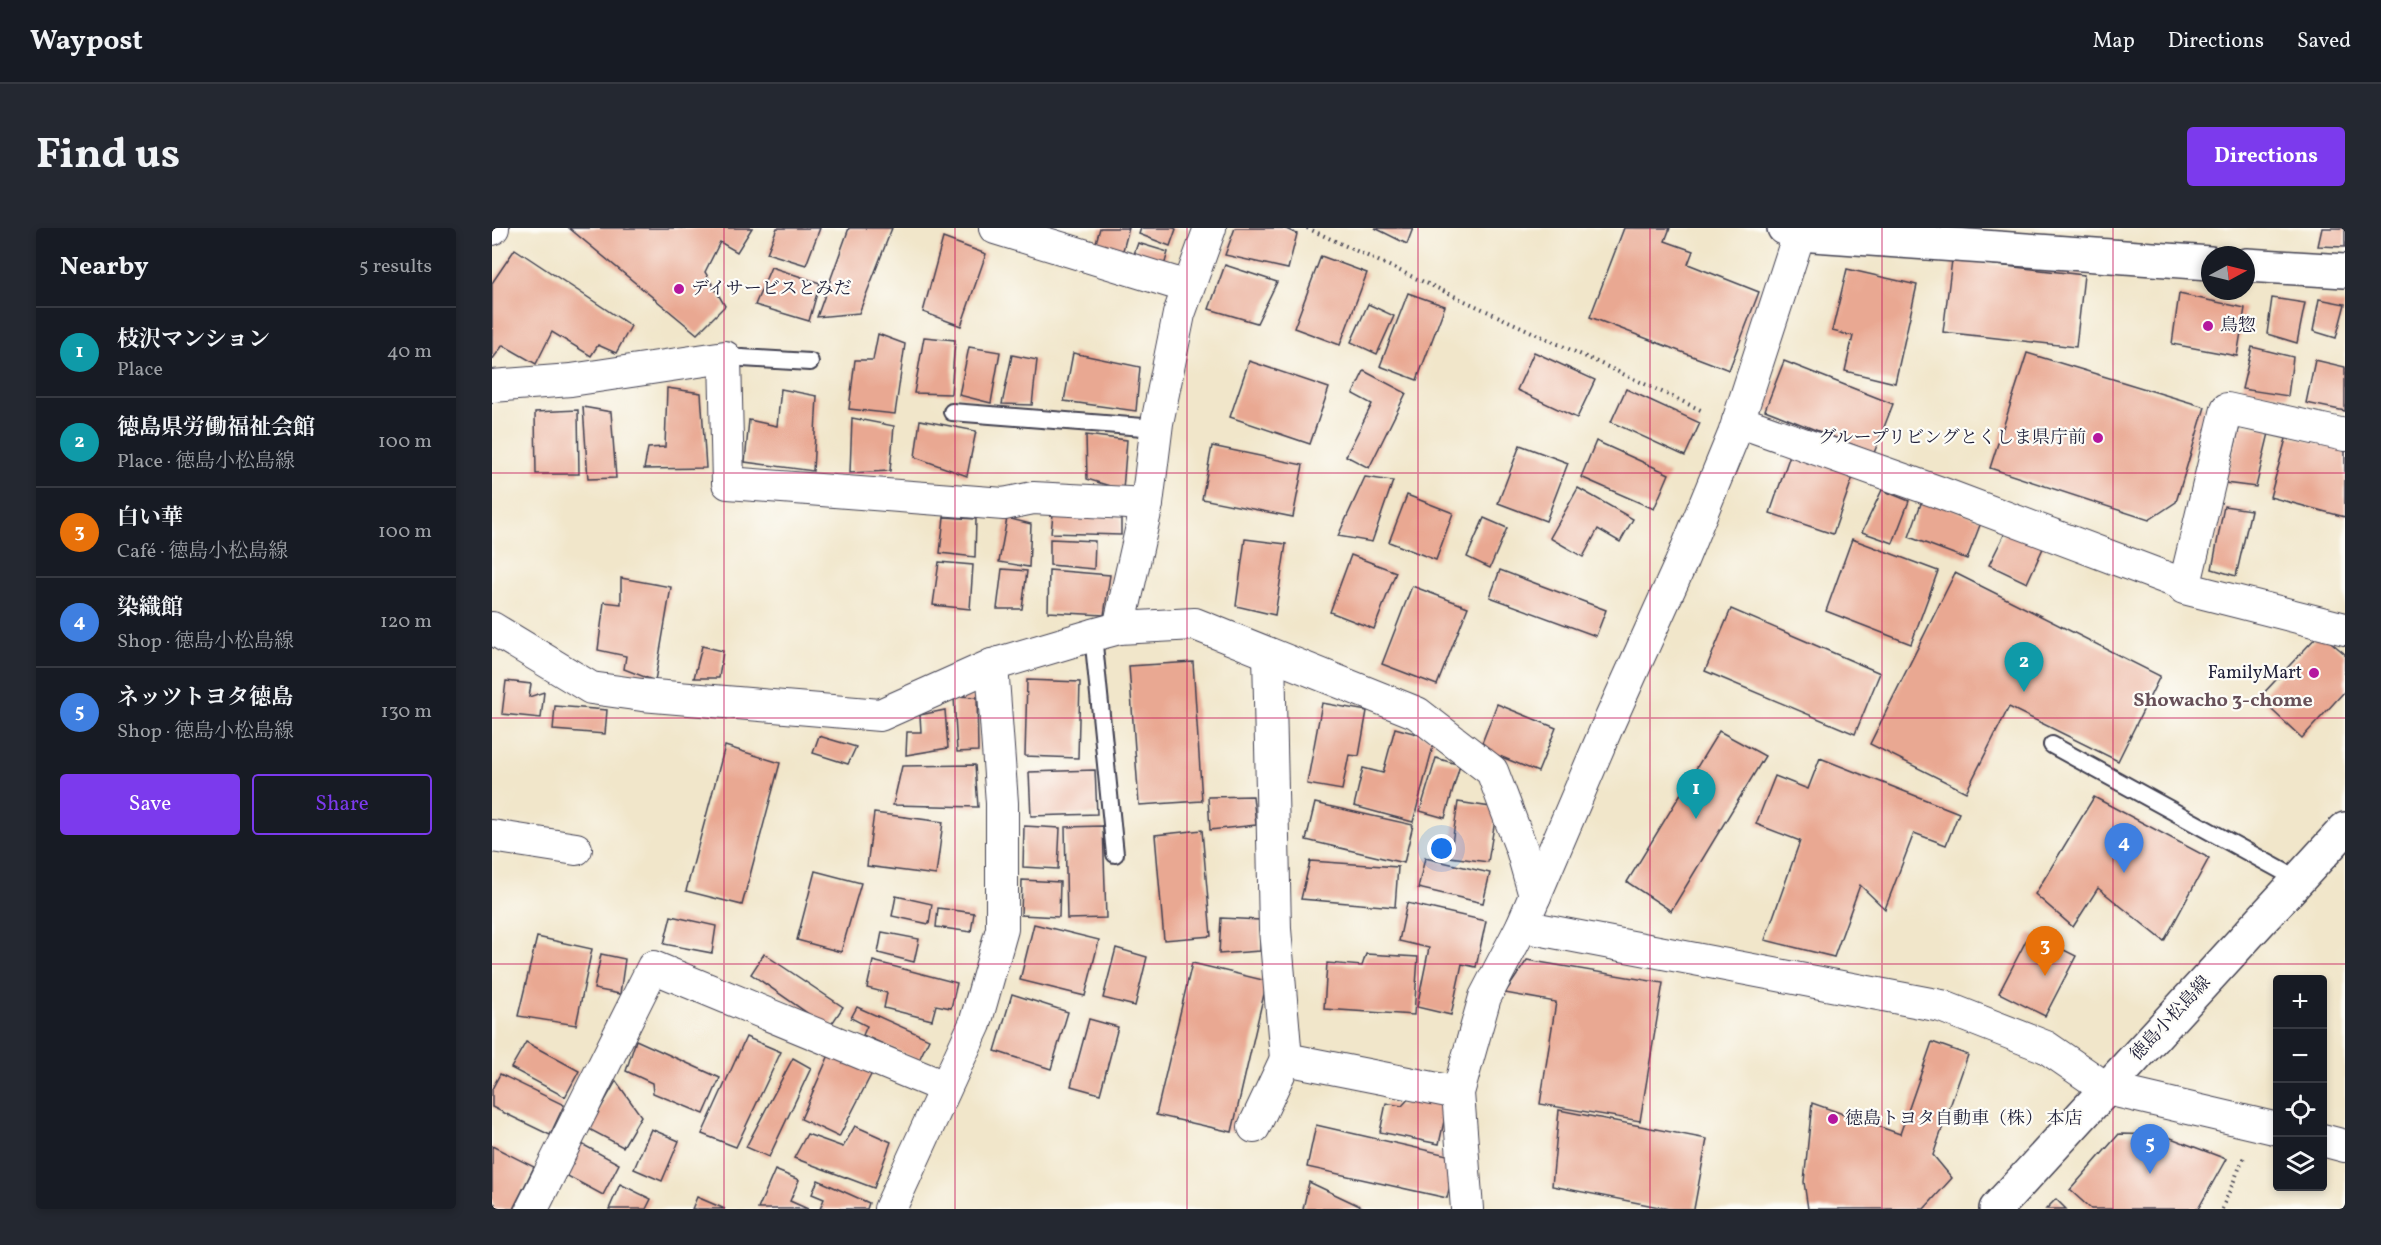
<!DOCTYPE html>
<html lang="en">
<head>
<meta charset="utf-8">
<style>
  :root { --surface:#171b24; --page:#242831; --text:#f1f3f6; --muted:#9ea1a6; --line:#363941; --accent:#7c3aed }
  body { margin:0; font-family:Vollkorn,"Noto Serif JP",serif; background:var(--page); color:var(--text) }
  .controls { position:absolute; right:18px; bottom:18px; display:grid; overflow:hidden; border-radius:6px; box-shadow:0 3px 9px #0003 }
  .controls button { width:54px; height:54px; display:grid; place-items:center; padding:0; border:0; border-bottom:2px solid var(--line); background:var(--surface); color:var(--text); font:30px sans-serif }
  .compass { position:absolute; left:1709px; top:18px; width:54px; height:54px; border-radius:50%; background:var(--surface); box-shadow:0 3px 9px #0003; rotate:83deg }
  .you { position:absolute; left:950px; top:621px; width:21px; height:21px; margin:-15px; border:4px solid #fff; border-radius:50%; background:#1a73e8; box-shadow:0 0 0 9px #1a73e833 }
  .badge { display:grid; place-items:center; width:39px; height:39px; border-radius:50%; background:var(--accent); color:#fff; font-size:20px; font-weight:700 }
  .pin { position:absolute; translate:-50% -50px; filter:drop-shadow(0 2px 3px #0008) }
  .pin::after { content:''; position:absolute; top:32px; width:21px; height:18px; background:inherit; clip-path:polygon(0 0,100% 0,50% 100%) }
  .list { margin:0; padding:0; list-style:none }
  h2 { display:flex; justify-content:space-between; align-items:center; height:78px; margin:0; padding:0 24px; font-size:26px }
  h2 small { font-size:20px; font-weight:400; color:var(--muted) }
  .list li { display:grid; grid-template-columns:39px 1fr auto; gap:18px; align-items:center; box-sizing:border-box; height:90px; padding:0 24px; border-top:2px solid var(--line) }
  .list b { display:block; font-size:22px; white-space:nowrap }
  .list p { margin:0; font-size:20px; white-space:nowrap; color:var(--muted) }
  .list em { font-size:20px; font-style:normal; color:var(--muted) }
  .actions { display:flex; gap:12px; padding:18px 24px }
  .actions a { flex:1; padding:14px 0; border:2px solid var(--accent); border-radius:6px; text-align:center; font-size:21px; color:var(--accent) }
  .actions .main { background:var(--accent); color:#fff }
  .icon { flex:none; width:33px; height:33px; fill:none; stroke:currentColor; stroke-width:2; stroke-linecap:round; stroke-linejoin:round }
  .map { position:relative; flex:none; width:1853px; height:981px; overflow:hidden; border-radius:6px }
  header { display:flex; align-items:center; gap:36px; box-sizing:border-box; height:84px; padding:0 30px; background:var(--surface); border-bottom:2px solid var(--line) }
  header strong { font-size:28px }
  nav { display:flex; gap:33px; margin-inline-start:auto; font-size:21px }
  .intro { display:flex; align-items:center; justify-content:space-between; box-sizing:border-box; height:144px; padding:0 36px }
  h1 { margin:0; font-size:42px }
  .button { padding:15px 27px; border-radius:6px; background:var(--accent); color:#fff; font-size:21px; font-weight:700 }
  main { display:flex; gap:36px; padding:0 36px }
  aside { flex:1; background:var(--surface); border-radius:6px; box-shadow:0 3px 9px #0003 }
  .map>svg:first-child { display:block }
  .building { fill:#e9a892 }
  .lines { fill:none; stroke-linecap:round; stroke-linejoin:round }
  .service-casing { stroke:#413f50; stroke-width:20 }
  .minor-casing { stroke:#413f50; stroke-width:34 }
  .tertiary-casing { stroke:#413f50; stroke-width:36 }
  .secondary-casing { stroke:#413f50; stroke-width:36 }
  .path { stroke:#413f50; stroke-width:4; stroke-dasharray:1.5 4.5; stroke-linecap:butt }
  .service { stroke:#fff; stroke-width:16 }
  .minor { stroke:#fff; stroke-width:32 }
  .tertiary { stroke:#fff; stroke-width:33 }
  .secondary { stroke:#fff; stroke-width:33 }
  .grid { fill:none; stroke:#c2185b; stroke-width:1.5; stroke-opacity:0.55 }
  .poi-dot { fill:#b5179e; stroke:#fdfcf7; stroke-width:2 }
  .labels { text-anchor:middle; dominant-baseline:central; stroke-width:4.5; stroke-linejoin:round; paint-order:stroke }
  .poi-label { font-size:18px; fill:#22223b; stroke:#fdfcf7; text-anchor:start }
  .street-label { font-size:18px; fill:#22223b; stroke:#fdfcf7 }
  .neighbourhood-label { font-size:20px; font-weight:bold; fill:#685159; stroke:#fdfcf7 }
</style>
</head>
<body>
<header>
<strong>Waypost</strong>
<nav><a>Map</a><a>Directions</a><a>Saved</a></nav>
</header>
<div class="intro"><h1>Find us</h1><a class="button">Directions</a></div>
<main>
<aside>
<h2>Nearby<small>5 results</small></h2>
<ul class="list">
<li><span class="badge" style="background:#0f9aa8">1</span><div><b>枝沢マンション</b><p>Place</p></div><em>40 m</em></li>
<li><span class="badge" style="background:#0f9aa8">2</span><div><b>徳島県労働福祉会館</b><p>Place · 徳島小松島線</p></div><em>100 m</em></li>
<li><span class="badge" style="background:#e8710a">3</span><div><b>白い華</b><p>Café · 徳島小松島線</p></div><em>100 m</em></li>
<li><span class="badge" style="background:#3f7fe0">4</span><div><b>染織館</b><p>Shop · 徳島小松島線</p></div><em>120 m</em></li>
<li><span class="badge" style="background:#3f7fe0">5</span><div><b>ネッツトヨタ徳島</b><p>Shop · 徳島小松島線</p></div><em>130 m</em></li>
</ul>
<div class="actions"><a class="main">Save</a><a>Share</a></div>
</aside>
<div class="map">
<svg width="1853" height="981" viewBox="0 0 1853 981">
  <rect width="100%" height="100%" fill="#fdfcf7"/>
  <filter id="ink" filterUnits="userSpaceOnUse"><feTurbulence type="fractalNoise" baseFrequency=".0167" numOctaves="2"/><feDisplacementMap in="SourceGraphic" scale="12" xChannelSelector="R" yChannelSelector="G"/><feConvolveMatrix kernelMatrix="1 2 1 2 8 2 1 2 1" color-interpolation-filters="sRGB"/></filter>
  <filter id="wash" filterUnits="userSpaceOnUse"><feTurbulence type="fractalNoise" baseFrequency=".008" numOctaves="4" result="noise"/><feDisplacementMap in="SourceGraphic" scale="24" xChannelSelector="R" yChannelSelector="G"/><feGaussianBlur stdDeviation="1.35" result="paint"/><feColorMatrix in="noise" values="0 0 0 0 0 0 0 0 0 0 0 0 0 0 0 0 0 1.4 0 .05"/><feComposite in="paint" operator="in"/></filter>
  <g filter="url(#wash)">
    <rect width="100%" height="100%" fill="#f1e6ca"/>
    <g id="blocks">
      <g class="building">
        <path d="M77,0H260L245,24L228,14L213,44L233,78L205,106Z"/>
        <path d="M285,0H328L314,37L275,25Z"/>
        <path d="M357,0H400L367,85L325,89Z"/>
        <path d="M608,0H637L630,26L603,18Z"/>
        <path d="M649,0H682L684,1L678,18L647,6Z"/>
        <path d="M743,0H792L805,6L796,41L733,27Z"/>
        <path d="M883,0H921L915,16Z"/>
        <path d="M1132,0H1178L1173,13L1201,23L1196,36L1267,64L1237,142L1098,89Z"/>
        <path d="M1830,0H1853V19L1826,18Z"/>
        <path d="M451,10L494,26L469,98L431,84Z"/>
        <path d="M646,15L676,24L672,38L640,32Z"/>
        <path d="M23,21L139,98L124,125L106,117L99,128L60,104L44,136L11,117L0,132V55Z"/>
        <path d="M829,28L875,45L848,117L802,100Z"/>
        <path d="M1460,32L1592,47L1584,119L1451,104Z"/>
        <path d="M733,37L785,54L765,95L717,81Z"/>
        <path d="M279,39L328,55L317,93L263,77Z"/>
        <path d="M1355,41L1425,57L1403,155L1353,143L1361,108L1340,103Z"/>
        <path d="M916,65L953,78L925,152L888,138Z"/>
        <path d="M1687,66L1753,80L1745,128L1680,116Z"/>
        <path d="M1780,70L1813,75L1805,115L1775,106Z"/>
        <path d="M1827,71L1853,76L1844,110L1821,103Z"/>
        <path d="M876,76L902,88L885,126L859,114Z"/>
        <path d="M386,106L413,116L403,186L357,181L363,132H381Z"/>
        <path d="M432,109L463,112L459,166L422,165Z"/>
        <path d="M477,119L508,124L499,175L467,167Z"/>
        <path d="M1760,119L1801,129L1796,168L1750,161Z"/>
        <path d="M1042,124L1103,152L1085,190L1025,162Z"/>
        <path d="M581,125L648,139L644,183L572,173Z"/>
        <path d="M1535,125L1713,179L1684,274L1657,292L1498,240Z"/>
        <path d="M520,127L545,132L540,177L510,176Z"/>
        <path d="M1823,132L1853,139V183L1814,175Z"/>
        <path d="M757,133L837,160L818,216L738,189Z"/>
        <path d="M1292,133L1401,176L1382,225L1273,182Z"/>
        <path d="M872,143L914,165L877,240L854,228L880,176L861,166Z"/>
        <path d="M175,160L209,165L214,240L152,241L156,220L173,219Z"/>
        <path d="M289,161L325,168L321,243L253,234L257,192L285,198Z"/>
        <path d="M1134,161L1208,195L1193,228L1119,194Z"/>
        <path d="M91,179L119,184L124,250L96,251Z"/>
        <path d="M86,182L87,246H44L43,184Z"/>
        <path d="M360,190L402,198L398,243L358,245Z"/>
        <path d="M428,192L484,203L475,248L423,229Z"/>
        <path d="M1748,197L1778,201L1764,259L1733,255Z"/>
        <path d="M594,207L635,212L631,262L595,251Z"/>
        <path d="M1795,207L1853,223V289L1778,269Z"/>
        <path d="M1104,213L1177,246L1162,281L1089,249Z"/>
        <path d="M1028,217L1076,235L1054,293L1006,275Z"/>
        <path d="M720,218L811,237L801,289L710,271Z"/>
        <path d="M1300,221L1363,243L1341,306L1278,285Z"/>
        <path d="M873,249L901,253L880,314L846,308Z"/>
        <path d="M1086,260L1141,291L1128,314L1106,301L1091,329L1058,310Z"/>
        <path d="M1390,262L1417,273L1401,315L1370,304Z"/>
        <path d="M915,267L961,285L944,332L897,314Z"/>
        <path d="M1431,270L1490,292L1475,331L1417,309Z"/>
        <path d="M1732,278L1759,282L1744,348L1720,341Z"/>
        <path d="M561,286L629,289V307L559,305Z"/>
        <path d="M452,289L484,291L483,329L448,325Z"/>
        <path d="M515,290L539,296L537,339L507,334Z"/>
        <path d="M992,290L1015,300L998,340L975,329Z"/>
        <path d="M1515,301L1552,318L1535,355L1497,337Z"/>
        <path d="M558,311L603,313L602,341L558,337Z"/>
        <path d="M753,311L794,316L783,387L744,378Z"/>
        <path d="M1360,311L1446,343L1419,416L1334,383Z"/>
        <path d="M859,327L904,344L882,401L838,384Z"/>
        <path d="M447,334L481,337L478,381L441,377Z"/>
        <path d="M510,341L535,343L530,381H505Z"/>
        <path d="M557,342L618,347L612,387L556,384Z"/>
        <path d="M1008,342L1114,382L1104,408L998,369Z"/>
        <path d="M1463,345L1668,448L1626,533L1517,479L1474,564L1378,516Z"/>
        <path d="M129,350L179,359L163,453L132,441L134,428L106,422L112,374L129,376Z"/>
        <path d="M920,358L976,379L945,457L890,436Z"/>
        <path d="M1239,381L1388,445L1363,506L1213,443Z"/>
        <path d="M1828,405L1853,426V463L1810,510L1767,470Z"/>
        <path d="M210,418L231,423L227,450H202Z"/>
        <path d="M701,434L710,573L647,577L637,438Z"/>
        <path d="M535,452L588,454L586,530L533,528Z"/>
        <path d="M14,453L39,456L37,469L52,464L49,490L10,486Z"/>
        <path d="M462,468L485,469L486,523L465,524Z"/>
        <path d="M830,475L875,483L867,528L857,527L850,562L815,556Z"/>
        <path d="M1005,476L1064,500L1046,544L988,520Z"/>
        <path d="M63,478L115,482L113,506L61,502Z"/>
        <path d="M453,482L456,520L414,527L415,504H429L428,487Z"/>
        <path d="M903,500L943,511L921,594L862,578L871,540L891,545Z"/>
        <path d="M1227,503L1273,528L1179,683L1135,654Z"/>
        <path d="M327,508L364,519L356,536L321,525Z"/>
        <path d="M233,518L288,535L250,677L194,663Z"/>
        <path d="M944,530L968,537L953,590L928,583Z"/>
        <path d="M1328,530L1467,585L1454,617L1422,605L1393,681L1368,657L1342,729L1273,712L1308,613L1264,596L1283,548L1316,561Z"/>
        <path d="M483,537L486,579L401,577L410,538Z"/>
        <path d="M603,542L605,586L539,588L537,544Z"/>
        <path d="M761,568L764,597L718,602L716,569Z"/>
        <path d="M1602,569L1717,630L1672,713L1606,660L1581,699L1543,666Z"/>
        <path d="M966,574L1005,580L996,634L958,629Z"/>
        <path d="M823,575L921,597L912,635L814,612Z"/>
        <path d="M382,585L451,594L444,647L375,638Z"/>
        <path d="M532,598L568,600L566,641L531,639Z"/>
        <path d="M611,598L614,690L575,691L573,599Z"/>
        <path d="M710,602L719,708L672,712L663,607Z"/>
        <path d="M933,630L998,645L991,675L926,660Z"/>
        <path d="M818,633L906,639L903,679L809,671Z"/>
        <path d="M323,643L369,655L349,724L305,712Z"/>
        <path d="M530,652L568,654L567,689L529,687Z"/>
        <path d="M404,668L440,676L437,696L400,688Z"/>
        <path d="M915,675L994,693L984,739L970,736L959,787L925,779L937,720L907,713Z"/>
        <path d="M446,680L482,685L479,704L444,699Z"/>
        <path d="M179,688L224,698L220,725L172,716Z"/>
        <path d="M729,690L768,692V723L727,726Z"/>
        <path d="M542,696L607,712L593,768L528,752Z"/>
        <path d="M390,704L427,711L422,734L386,725Z"/>
        <path d="M1538,705L1584,728L1553,788L1507,765Z"/>
        <path d="M45,709L100,721L84,797L26,788Z"/>
        <path d="M624,720L655,729L643,778L611,770Z"/>
        <path d="M109,726L133,731L128,766L102,761Z"/>
        <path d="M272,726L351,779L337,800L259,746Z"/>
        <path d="M874,726L926,729L922,787L832,781L835,735L870,738Z"/>
        <path d="M1035,732L1171,755L1148,893L1048,876L1064,774L1013,765Z"/>
        <path d="M381,733L465,755L459,780L444,777L440,792L392,780L395,765L375,760Z"/>
        <path d="M700,735L775,753L740,904L664,887Z"/>
        <path d="M520,766L576,784L559,841L503,823Z"/>
        <path d="M365,779L437,811L427,832L371,807L375,798L359,790Z"/>
        <path d="M597,791L626,799L608,866L579,858Z"/>
        <path d="M254,809L289,824L244,919L210,906Z"/>
        <path d="M144,812L228,850L212,886L161,865L160,855L134,843Z"/>
        <path d="M34,814L87,843L73,869L19,840Z"/>
        <path d="M1440,814L1476,827L1441,927L1460,950L1432,981H1316L1312,954L1320,875L1408,906Z"/>
        <path d="M337,827L380,845L347,909L309,891Z"/>
        <path d="M301,830L319,840L277,929L254,919Z"/>
        <path d="M8,846L72,877L58,907L0,879V861Z"/>
        <path d="M124,853L149,888L131,919L97,901Z"/>
        <path d="M920,867L956,875L947,916L888,904L894,875L910,878Z"/>
        <path d="M1067,882L1215,911L1202,981H1177L1060,958Z"/>
        <path d="M824,897L964,929L955,970L815,939Z"/>
        <path d="M363,898L399,914L382,960L302,930L315,906L351,919Z"/>
        <path d="M159,901L187,913L170,953L142,941Z"/>
        <path d="M1627,906L1671,907L1734,931L1706,981H1599L1578,962Z"/>
        <path d="M86,914L127,936L111,967L70,945Z"/>
        <path d="M0,918L42,939L21,981H0L3,976L0,975Z"/>
        <path d="M283,942L307,952L298,973L316,981H266Z"/>
        <path d="M326,952L377,975L375,981H328L332,971L320,966Z"/>
        <path d="M817,954L874,981H811Z"/>
        <path d="M128,956L159,971L154,981H117Z"/>
        <path d="M205,969L233,981H200Z"/>
        <path d="M1564,971L1574,981H1554Z"/>
      </g>
    </g>
  </g>
  <g filter="url(#ink)">
    <use href="#blocks" fill-opacity="0" stroke="#413f50" stroke-width="1.5"/>
    <g class="lines">
      <g class="service-casing">
        <g id="service">
          <path d="M233,129L318,134"/>
          <path d="M460,184L664,200"/>
          <path d="M601,407L623,626"/>
          <path d="M1560,517L1807,652"/>
        </g>
      </g>
      <g class="minor-casing">
        <g id="minor">
          <path d="M503,0L696,59"/>
          <path d="M0,1L1,0"/>
          <path d="M0,158L79,152L233,129L236,255L512,276L541,270L655,276"/>
          <path d="M1246,193L1449,265L1693,357"/>
          <path d="M1853,207L1735,181L1692,360L1853,401"/>
          <path d="M0,400L99,460L150,467L388,487L500,437L601,407L627,400L703,396L925,485L1000,543L1030,622L1043,668"/>
          <path d="M627,400L655,276L665,195L687,86L718,0"/>
          <path d="M777,426L783,701L794,831L966,865"/>
          <path d="M0,608L84,621"/>
          <path d="M1030,698L1449,778L1554,819L1615,861L1786,901"/>
          <path d="M762,899L794,831"/>
          <path d="M1830,912L1853,918"/>
          <path d="M40,981L161,739L452,859"/>
          <path d="M398,981L483,796L510,701V575L500,437"/>
          <path d="M975,981L966,865L993,769L1030,698L1115,499L1189,335L1242,206L1307,6"/>
        </g>
      </g>
      <g class="tertiary-casing">
        <g id="tertiary">
          <path d="M1292,0L1307,6L1718,35"/>
          <path d="M1754,37L1853,43"/>
        </g>
      </g>
      <g class="secondary-casing">
        <path id="secondary" d="M1504,981L1853,601"/>
      </g>
      <g class="path">
        <path d="M815,0L1211,183"/>
        <path d="M1730,981L1752,929"/>
      </g>
      <use href="#service" class="service"/>
      <use href="#minor" class="minor"/>
      <use href="#tertiary" class="tertiary"/>
      <use href="#secondary" class="secondary"/>
    </g>
  </g>
  <path class="grid" d="M232,0V981M463,0V981M695,0V981M926,0V981M1158,0V981M1390,0V981M1621,0V981M0,245H1853M0,490H1853M0,736H1853"/>
  <g class="poi-dot">
    <circle cx="187" cy="61" r="6"/>
    <circle cx="1716" cy="98" r="6"/>
    <circle cx="1606" cy="210" r="6"/>
    <circle cx="1822" cy="445" r="6"/>
    <circle cx="1341" cy="891" r="6"/>
  </g>
  <g class="labels">
    <g class="poi-label">
      <text x="199" y="61">デイサービスとみだ</text>
      <text x="1728" y="98">鳥惣</text>
      <text x="1594" y="210" text-anchor="end">グループリビングとくしま県庁前</text>
      <text x="1810" y="445" text-anchor="end">FamilyMart</text>
      <text x="1353" y="891">徳島トヨタ自動車（株） 本店</text>
    </g>
    <g class="street-label">
      <text transform="translate(1679 791) rotate(-47)">徳島小松島線</text>
    </g>
    <g class="neighbourhood-label">
      <text x="1731" y="473">Showacho 3-chome</text>
    </g>
  </g>
</svg>
<div class="controls">
<button>+</button>
<button>−</button>
<button><svg class="icon" aria-label="locate" viewBox="0 0 24 24"><circle cx="12" cy="12" r="6"/><path d="M12 2v4M12 18v4M2 12h4M18 12h4"/></svg></button>
<button><svg class="icon" aria-label="layers" viewBox="0 0 24 24"><path d="M12 4l9 5-9 5-9-5zM3 14l9 5 9-5"/></svg></button>
</div>
<svg class="compass" viewBox="-18 -18 36 36"><path d="M0-13l5 13h-10z" fill="#e53935"/><path d="M0 13l5-13h-10z" fill="#9ea1a6"/></svg>
<div class="you"></div>
<div class="pin badge" style="left:1204px;top:591px;background:#0f9aa8">1</div>
<div class="pin badge" style="left:1532px;top:464px;background:#0f9aa8">2</div>
<div class="pin badge" style="left:1553px;top:748px;background:#e8710a">3</div>
<div class="pin badge" style="left:1632px;top:645px;background:#3f7fe0">4</div>
<div class="pin badge" style="left:1658px;top:946px;background:#3f7fe0">5</div>
</div>
</main>
</body>
</html>
